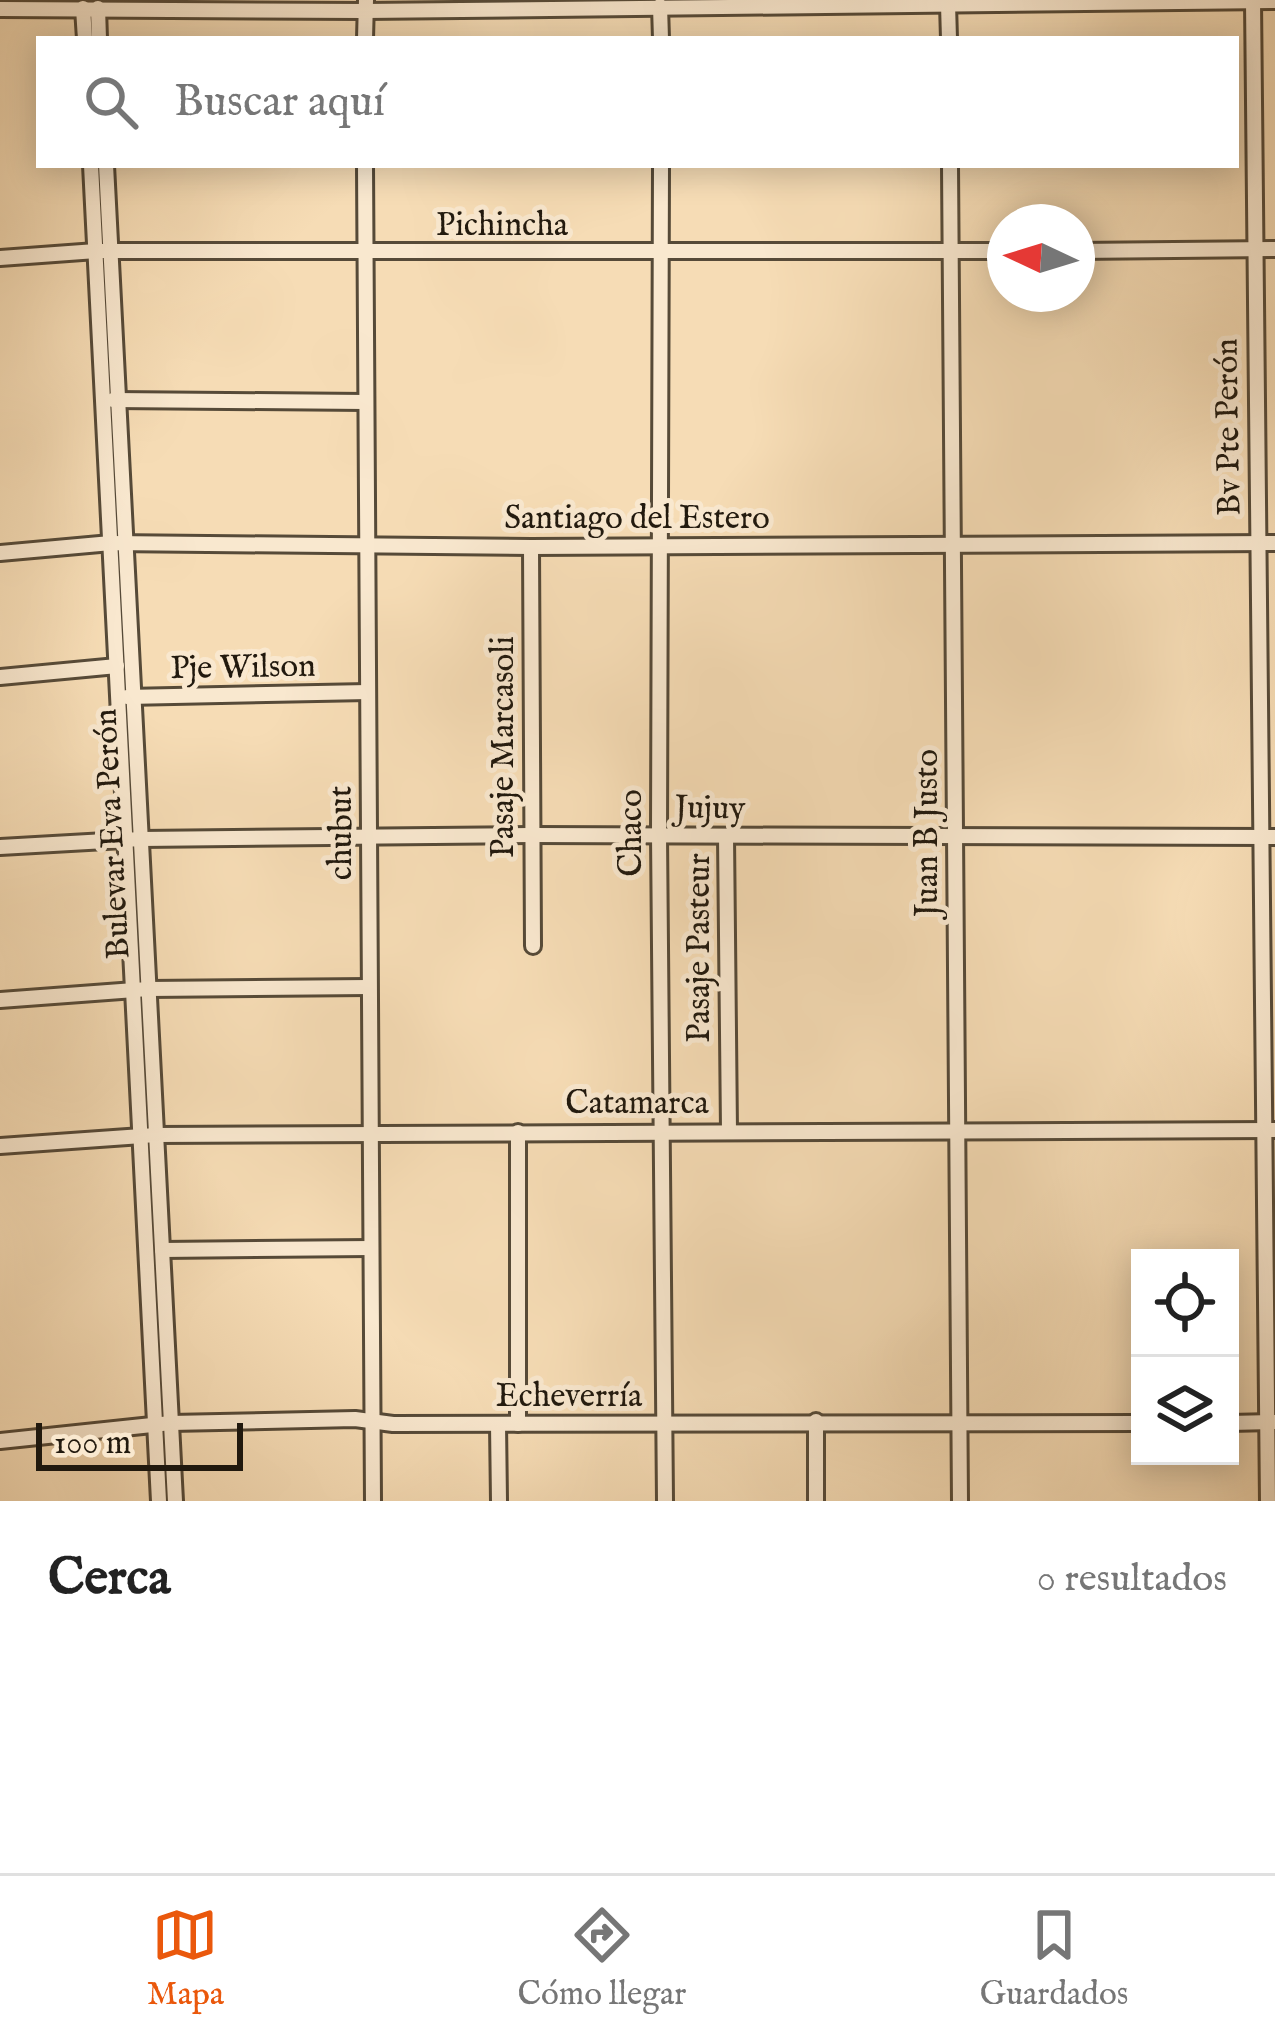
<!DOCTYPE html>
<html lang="es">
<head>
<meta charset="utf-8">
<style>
  :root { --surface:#fff; --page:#f2f2f2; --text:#222; --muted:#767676; --line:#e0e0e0; --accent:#ea580c }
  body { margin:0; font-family:"IM FELL English",serif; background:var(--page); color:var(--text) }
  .controls { position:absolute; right:36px; bottom:36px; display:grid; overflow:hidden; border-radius:0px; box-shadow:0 6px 30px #0003 }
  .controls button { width:108px; height:108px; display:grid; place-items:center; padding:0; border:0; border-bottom:3px solid var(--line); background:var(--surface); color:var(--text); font:60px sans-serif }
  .compass { position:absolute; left:987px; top:204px; width:108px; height:108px; border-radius:50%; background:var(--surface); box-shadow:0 6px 30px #0003; rotate:274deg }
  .scale { position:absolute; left:36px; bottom:30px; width:207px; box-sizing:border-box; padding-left:12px; border:6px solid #21190e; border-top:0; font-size:33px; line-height:42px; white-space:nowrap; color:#21190e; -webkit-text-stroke:9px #f9e8cf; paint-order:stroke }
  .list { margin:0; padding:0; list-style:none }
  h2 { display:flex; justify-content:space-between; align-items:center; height:156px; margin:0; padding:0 48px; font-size:51px }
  h2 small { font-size:39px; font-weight:400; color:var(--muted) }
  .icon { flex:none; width:66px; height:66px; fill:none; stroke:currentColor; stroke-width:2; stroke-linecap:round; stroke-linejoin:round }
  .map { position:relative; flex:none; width:1275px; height:1501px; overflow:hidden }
  .search { position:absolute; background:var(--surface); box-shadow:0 6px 30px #0003; left:36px; right:36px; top:36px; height:132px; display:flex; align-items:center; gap:30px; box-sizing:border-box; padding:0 42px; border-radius:0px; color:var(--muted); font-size:45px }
  .sheet { height:372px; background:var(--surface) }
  nav { display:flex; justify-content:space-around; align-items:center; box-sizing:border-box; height:168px; border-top:3px solid var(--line); background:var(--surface); font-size:33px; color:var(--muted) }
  nav a { display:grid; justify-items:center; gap:6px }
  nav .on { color:var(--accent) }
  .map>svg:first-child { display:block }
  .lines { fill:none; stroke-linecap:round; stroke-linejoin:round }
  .minor-casing { stroke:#564a38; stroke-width:20 }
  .minor { stroke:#f9e8cf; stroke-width:14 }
  .labels { text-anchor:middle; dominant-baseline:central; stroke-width:10; stroke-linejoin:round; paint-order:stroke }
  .street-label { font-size:33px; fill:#21190e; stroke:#f9e8cf }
</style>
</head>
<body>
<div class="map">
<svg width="1275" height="1501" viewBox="0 0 1275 1501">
  <rect width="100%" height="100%" fill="#f6dcb5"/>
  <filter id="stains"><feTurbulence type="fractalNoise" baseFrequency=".00167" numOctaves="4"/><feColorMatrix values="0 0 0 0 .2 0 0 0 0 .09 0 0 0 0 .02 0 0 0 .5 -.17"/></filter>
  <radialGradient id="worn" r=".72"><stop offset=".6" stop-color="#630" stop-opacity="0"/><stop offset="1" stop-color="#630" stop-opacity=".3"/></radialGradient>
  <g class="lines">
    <g class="minor-casing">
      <g id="minor">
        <path d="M1253,1L1268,1501"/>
        <path d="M948,4L949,39"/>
        <path d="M660,6L661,39"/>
        <path d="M83,8L85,39"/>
        <path d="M98,8L99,39"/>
        <path d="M0,9L365,11L1275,1"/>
        <path d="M365,39L366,0"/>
        <path d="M91,165L159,1501"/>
        <path d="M106,165L175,1501"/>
        <path d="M365,165L373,1501"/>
        <path d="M661,165L659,835L665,1501"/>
        <path d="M950,165L960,1501"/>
        <path d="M1077,251L1275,249"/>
        <path d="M0,258L96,251H1005"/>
        <path d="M113,400L366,402"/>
        <path d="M531,547L533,946"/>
        <path d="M0,553L111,543L531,547L1275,543"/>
        <path d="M0,677L117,666"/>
        <path d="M127,697L368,692"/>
        <path d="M726,836L729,1131"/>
        <path d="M0,847L141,839L530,835L1275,837"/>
        <path d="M0,1000L148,989L369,987"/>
        <path d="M518,1132V1424"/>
        <path d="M0,1146L156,1135L1275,1130"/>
        <path d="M162,1250L371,1248"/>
        <path d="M1230,1423L1275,1422"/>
        <path d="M498,1424L499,1501"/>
        <path d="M0,1441L171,1423L355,1419L393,1424L1140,1423"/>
        <path d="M816,1501V1421"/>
      </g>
    </g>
    <use href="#minor" class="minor"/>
  </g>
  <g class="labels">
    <g class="street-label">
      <text x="502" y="226">Pichincha</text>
      <text transform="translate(1229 427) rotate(-91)">Bv Pte Perón</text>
      <text x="637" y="519">Santiago del Estero</text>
      <text transform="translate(243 668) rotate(-1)">Pje Wilson</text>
      <text transform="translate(504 747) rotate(-90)">Pasaje Marcasoli</text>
      <text transform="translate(710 809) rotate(1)">Jujuy</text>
      <text transform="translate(342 833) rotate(-90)">chubut</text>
      <text transform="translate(632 833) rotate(-90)">Chaco</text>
      <text transform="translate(928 833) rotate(-90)">Juan B Justo</text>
      <text transform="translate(113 834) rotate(-93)">Bulevar Eva Perón</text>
      <text transform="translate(700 948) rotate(-90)">Pasaje Pasteur</text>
      <text x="637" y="1104">Catamarca</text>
      <text x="569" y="1397">Echeverría</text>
    </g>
  </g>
  <rect width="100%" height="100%" filter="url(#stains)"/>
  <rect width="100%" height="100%" fill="url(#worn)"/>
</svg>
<div class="controls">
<button><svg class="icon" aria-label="locate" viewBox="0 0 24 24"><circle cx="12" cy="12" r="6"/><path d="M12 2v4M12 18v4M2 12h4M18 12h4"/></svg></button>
<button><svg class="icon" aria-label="layers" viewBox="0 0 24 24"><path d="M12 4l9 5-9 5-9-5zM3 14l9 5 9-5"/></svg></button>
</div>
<svg class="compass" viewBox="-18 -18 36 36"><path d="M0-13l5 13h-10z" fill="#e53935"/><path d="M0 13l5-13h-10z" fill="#767676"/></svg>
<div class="scale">100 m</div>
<div class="search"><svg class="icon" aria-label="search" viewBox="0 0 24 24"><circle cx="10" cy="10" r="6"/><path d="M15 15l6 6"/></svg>Buscar aquí</div>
</div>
<section class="sheet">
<h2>Cerca<small>0 resultados</small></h2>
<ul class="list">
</ul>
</section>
<nav>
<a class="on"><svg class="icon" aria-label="map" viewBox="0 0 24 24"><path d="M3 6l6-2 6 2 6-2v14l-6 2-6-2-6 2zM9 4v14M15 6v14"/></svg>Mapa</a>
<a><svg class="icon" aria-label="directions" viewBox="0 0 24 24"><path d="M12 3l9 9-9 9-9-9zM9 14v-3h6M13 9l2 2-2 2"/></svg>Cómo llegar</a>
<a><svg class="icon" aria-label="saved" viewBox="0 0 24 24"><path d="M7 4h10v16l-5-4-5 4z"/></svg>Guardados</a>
</nav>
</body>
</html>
